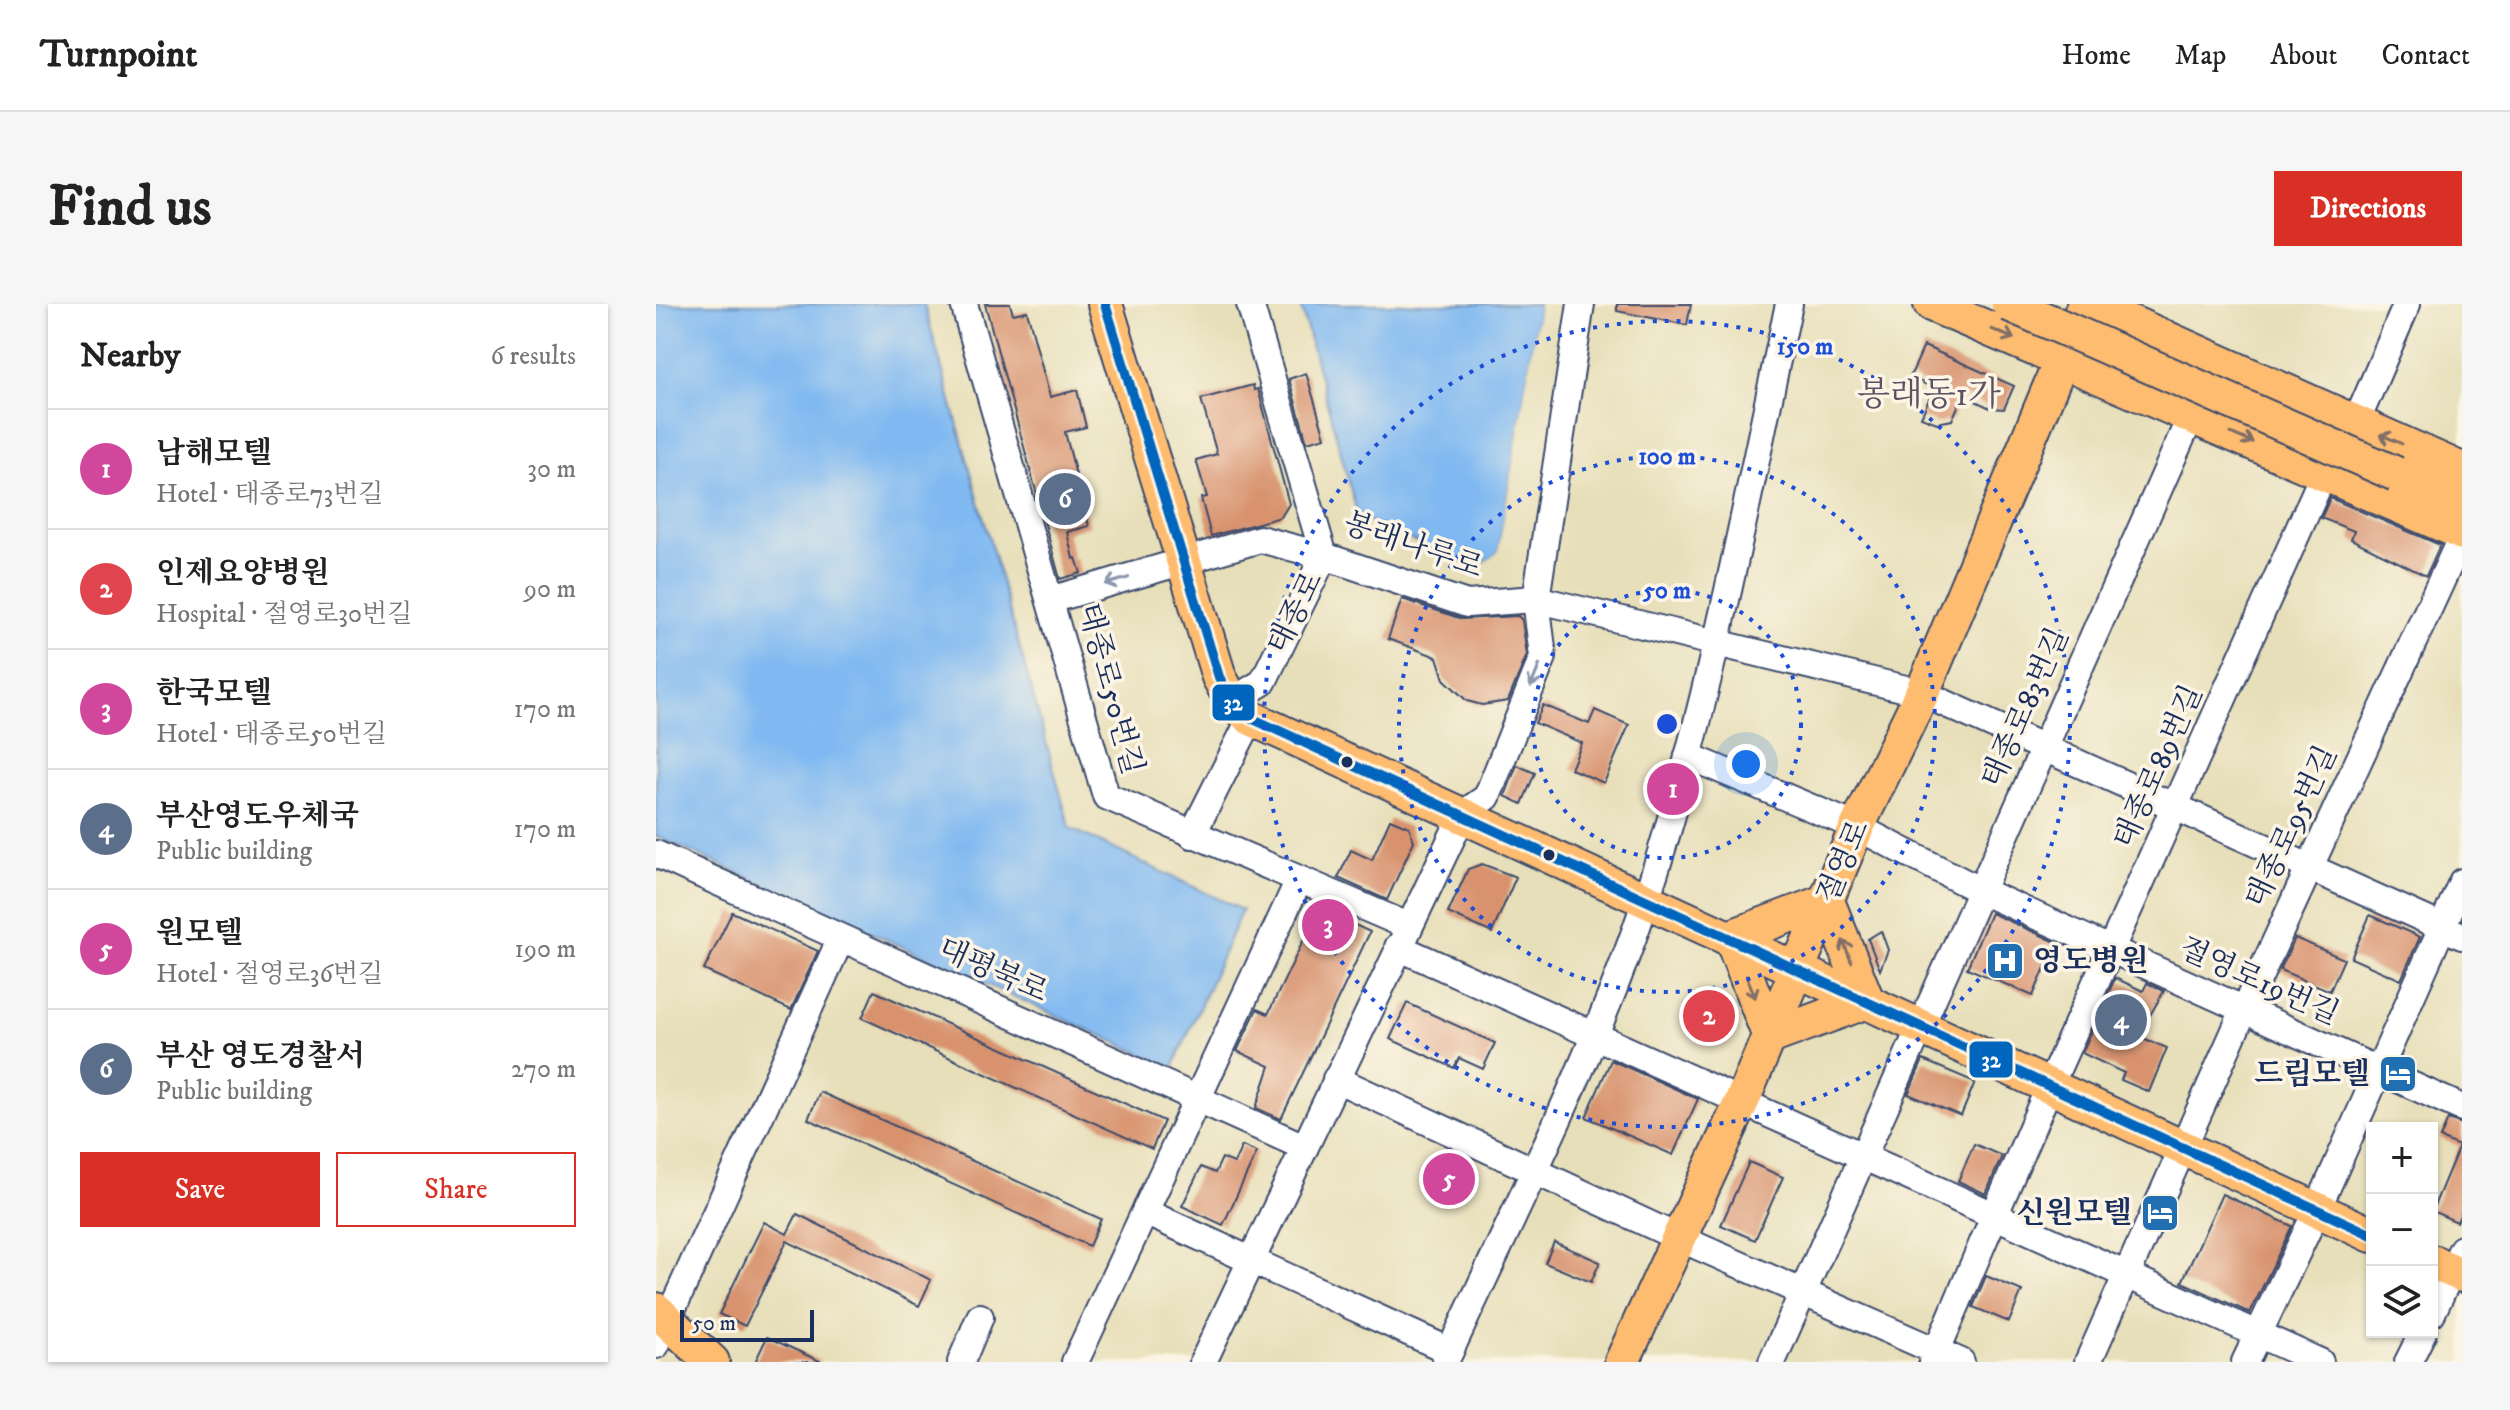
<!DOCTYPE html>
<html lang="en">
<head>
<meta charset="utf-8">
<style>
  :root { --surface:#fff; --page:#f6f6f6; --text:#222; --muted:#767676; --line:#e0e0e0; --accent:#d93025 }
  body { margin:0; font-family:"IM FELL DW Pica","Noto Serif KR",serif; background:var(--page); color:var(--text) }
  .controls { position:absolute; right:24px; bottom:24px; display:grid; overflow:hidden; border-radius:0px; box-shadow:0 2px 6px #0004 }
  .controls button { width:72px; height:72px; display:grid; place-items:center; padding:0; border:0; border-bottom:2px solid var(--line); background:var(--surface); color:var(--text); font:40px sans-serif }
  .scale { position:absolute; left:24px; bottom:20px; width:134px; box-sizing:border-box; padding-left:8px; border:4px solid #1b2f5e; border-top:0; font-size:22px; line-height:28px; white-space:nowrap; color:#1b2f5e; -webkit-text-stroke:6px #fcf5e5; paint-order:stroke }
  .you { position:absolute; left:1090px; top:460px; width:28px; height:28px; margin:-20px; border:6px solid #fff; border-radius:50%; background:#1a73e8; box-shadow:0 0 0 12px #1a73e833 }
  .badge { display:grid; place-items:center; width:52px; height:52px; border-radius:50%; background:var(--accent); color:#fff; font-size:26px; font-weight:700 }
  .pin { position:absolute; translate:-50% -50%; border:4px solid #fff; box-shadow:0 2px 8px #0006 }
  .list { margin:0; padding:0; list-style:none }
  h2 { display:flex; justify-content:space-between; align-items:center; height:104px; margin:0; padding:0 32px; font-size:34px }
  h2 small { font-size:26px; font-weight:400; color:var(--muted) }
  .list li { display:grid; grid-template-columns:52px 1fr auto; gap:24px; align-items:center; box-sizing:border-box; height:120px; padding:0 32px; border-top:2px solid var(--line) }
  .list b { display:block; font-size:30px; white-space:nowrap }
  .list p { margin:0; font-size:26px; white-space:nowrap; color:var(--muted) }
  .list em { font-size:26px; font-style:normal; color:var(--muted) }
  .actions { display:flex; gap:16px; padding:24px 32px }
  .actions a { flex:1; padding:18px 0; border:2px solid var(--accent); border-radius:0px; text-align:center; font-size:28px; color:var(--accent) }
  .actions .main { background:var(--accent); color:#fff }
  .icon { flex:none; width:44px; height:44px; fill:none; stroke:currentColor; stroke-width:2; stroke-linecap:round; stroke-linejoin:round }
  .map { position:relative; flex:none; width:1806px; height:1058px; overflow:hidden; border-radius:0px }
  header { display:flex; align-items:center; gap:48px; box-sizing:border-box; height:112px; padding:0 40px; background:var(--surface); border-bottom:2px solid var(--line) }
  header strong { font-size:38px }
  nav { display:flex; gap:44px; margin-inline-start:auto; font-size:28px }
  .intro { display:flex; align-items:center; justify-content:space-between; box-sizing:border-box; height:192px; padding:0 48px }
  h1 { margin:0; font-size:56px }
  .button { padding:20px 36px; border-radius:0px; background:var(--accent); color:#fff; font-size:28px; font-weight:700 }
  main { display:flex; gap:48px; padding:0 48px }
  aside { flex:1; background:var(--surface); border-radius:0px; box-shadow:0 2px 6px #0004 }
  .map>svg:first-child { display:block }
  .water { fill:#80b9f1; stroke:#4e74a8; stroke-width:2 }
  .pier { fill:#e7dfb9 }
  .building { fill:#d8936e }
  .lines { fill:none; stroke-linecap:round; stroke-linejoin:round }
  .minor-casing { stroke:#3a496c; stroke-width:30 }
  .major-casing { stroke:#3a496c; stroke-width:38 }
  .minor { stroke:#fff; stroke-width:26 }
  .major { stroke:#febc70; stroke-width:34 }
  .major-bridge-casing { stroke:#3a496c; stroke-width:38; stroke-linecap:butt }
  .major-bridge { stroke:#febc70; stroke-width:34 }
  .bus-1-casing { stroke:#fcf5e5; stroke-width:16 }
  .bus-1 { stroke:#0065bd; stroke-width:10 }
  .oneway { stroke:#816e66 }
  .oneway2 { stroke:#8d97ae }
  .ring { fill:none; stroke:#1d4ed8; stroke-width:4; stroke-dasharray:4 8 }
  .bus-dot { fill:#1b2f5e; stroke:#fcf5e5; stroke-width:3 }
  .labels { text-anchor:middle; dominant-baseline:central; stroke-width:7; stroke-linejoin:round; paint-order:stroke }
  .street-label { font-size:30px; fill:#1b2f5e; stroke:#fcf5e5 }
  .poi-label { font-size:30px; font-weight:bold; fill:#1b2f5e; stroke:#fcf5e5; text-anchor:end }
  .quarter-label { font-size:34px; fill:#5d5264; stroke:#fcf5e5 }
  .centre { fill:#1d4ed8; stroke:#fcf5e5; stroke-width:4 }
  .ring-label { font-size:24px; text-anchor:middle; font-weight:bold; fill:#1d4ed8; stroke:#fcf5e5; stroke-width:7; stroke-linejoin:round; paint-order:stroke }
  .line-badge { stroke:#fcf5e5; stroke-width:3 }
  .badge-label { font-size:22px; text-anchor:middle; font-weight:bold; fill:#fff }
</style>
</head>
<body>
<header>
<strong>Turnpoint</strong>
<nav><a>Home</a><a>Map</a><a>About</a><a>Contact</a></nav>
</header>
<div class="intro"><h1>Find us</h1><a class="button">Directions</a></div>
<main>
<aside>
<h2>Nearby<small>6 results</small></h2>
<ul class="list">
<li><span class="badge" style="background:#d1479c">1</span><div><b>남해모텔</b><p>Hotel · 태종로73번길</p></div><em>30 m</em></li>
<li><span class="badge" style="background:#e0444e">2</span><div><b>인제요양병원</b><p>Hospital · 절영로30번길</p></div><em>90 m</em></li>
<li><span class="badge" style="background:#d1479c">3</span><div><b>한국모텔</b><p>Hotel · 태종로50번길</p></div><em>170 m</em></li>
<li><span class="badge" style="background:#5c6f8a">4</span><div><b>부산영도우체국</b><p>Public building</p></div><em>170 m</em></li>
<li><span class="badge" style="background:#d1479c">5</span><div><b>원모텔</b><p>Hotel · 절영로36번길</p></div><em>190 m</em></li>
<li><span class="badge" style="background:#5c6f8a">6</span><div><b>부산 영도경찰서</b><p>Public building</p></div><em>270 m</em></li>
</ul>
<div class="actions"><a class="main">Save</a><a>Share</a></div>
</aside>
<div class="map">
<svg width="1806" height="1058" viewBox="0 0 1806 1058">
  <rect width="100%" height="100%" fill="#fcf5e5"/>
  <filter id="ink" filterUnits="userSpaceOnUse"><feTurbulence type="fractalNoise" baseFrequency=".0125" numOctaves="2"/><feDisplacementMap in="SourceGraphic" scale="16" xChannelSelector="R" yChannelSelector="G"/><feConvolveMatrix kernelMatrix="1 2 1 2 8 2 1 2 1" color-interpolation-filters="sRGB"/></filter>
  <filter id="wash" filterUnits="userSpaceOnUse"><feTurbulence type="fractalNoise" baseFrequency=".006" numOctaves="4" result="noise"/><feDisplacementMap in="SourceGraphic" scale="32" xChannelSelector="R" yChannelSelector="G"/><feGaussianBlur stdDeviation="1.8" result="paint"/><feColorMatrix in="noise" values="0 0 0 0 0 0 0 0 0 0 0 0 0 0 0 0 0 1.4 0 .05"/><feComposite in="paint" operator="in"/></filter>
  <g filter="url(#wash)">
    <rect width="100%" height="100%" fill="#e7dfb9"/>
    <g class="water">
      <path d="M0,0H268L414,524L586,606L517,764L0,532Z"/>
      <path d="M644,0H883L842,248L822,263L812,261L702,212Z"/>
    </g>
    <path class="pier" d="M883,0H887L846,249L828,264L822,263L842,248Z"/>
    <g id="blocks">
      <g class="building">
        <path d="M329,0H354L357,10L371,7L394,93L421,86L430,123L409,128L433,222L411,228L417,255L420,254L425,269L404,275Z"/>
        <path d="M961,0H1035L1031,21L961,7Z"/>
        <path d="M1268,42L1358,82L1348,105L1334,104L1307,91L1296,116L1281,119L1265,113L1278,84L1254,73Z"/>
        <path d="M650,69L669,133L651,138L633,75Z"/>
        <path d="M597,81L598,86L602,85L633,200L625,213L555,232L545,194L551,193L540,156L561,150L545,95Z"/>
        <path d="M1674,194L1784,241L1770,272L1695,235L1698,227L1665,214Z"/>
        <path d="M746,295L806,315L862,312L866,316L871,351L852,397L826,401L811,397L788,375L781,353L732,335Z"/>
        <path d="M887,401L933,420L939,406L973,421L948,479L915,465L926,439L879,419Z"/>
        <path d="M861,461L879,469L866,500L849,492Z"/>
        <path d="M734,515L753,523L758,537L731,596L682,574L695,546L716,556Z"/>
        <path d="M826,560L860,573L836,629L792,609L812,565Z"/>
        <path d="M663,604L714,628L625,815L600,804L614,762L581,747L601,705L612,710Z"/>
        <path d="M76,608L162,647L135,706L48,666Z"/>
        <path d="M1335,609L1400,638L1377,692L1311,664Z"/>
        <path d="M1714,611L1764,633L1745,676L1695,654Z"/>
        <path d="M1225,627L1232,646L1224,666L1212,635Z"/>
        <path d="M1639,634L1688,655L1674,687L1624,666Z"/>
        <path d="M1459,674L1487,687L1491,679L1508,687L1482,732L1511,744L1493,788L1465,776L1468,769L1426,749Z"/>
        <path d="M218,687L508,817L496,845L206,714Z"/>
        <path d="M751,699L839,739L827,765L803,754L798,764L734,735Z"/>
        <path d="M955,756L1042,795L1017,851L930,813Z"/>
        <path d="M1267,756L1319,778L1305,812L1252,790Z"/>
        <path d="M164,788L445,915L433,942L152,815Z"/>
        <path d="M1792,815L1806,820V907L1801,918L1776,907L1803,842L1784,834Z"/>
        <path d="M1318,840L1346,852L1330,890L1302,877Z"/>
        <path d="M586,842L601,848L567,921L526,902L545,863L559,869L566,854L578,859Z"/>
        <path d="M1093,858L1127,873L1099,936L1065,921Z"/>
        <path d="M1566,890L1636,922L1594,1009L1526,978Z"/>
        <path d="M141,910L275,976L263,1002L131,937L89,1022L63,1010L108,918L131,930Z"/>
        <path d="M898,938L944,958L935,978L889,959Z"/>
        <path d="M1330,972L1366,987L1353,1018L1317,1003Z"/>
        <path d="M111,1033L166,1058H99Z"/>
      </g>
    </g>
  </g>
  <g filter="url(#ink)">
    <use href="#blocks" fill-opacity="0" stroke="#3a496c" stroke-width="2"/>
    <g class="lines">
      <g class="minor-casing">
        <g id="minor">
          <path d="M308,0L450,492L752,622"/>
          <path d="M594,0L668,252L811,300L880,295L925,0"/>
          <path d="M1700,119L1751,0"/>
          <path d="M394,296L604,235L668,252L607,378L576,397"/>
          <path d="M1032,452L1201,523L1323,586L1806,804"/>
          <path d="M536,531L595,414"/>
          <path d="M0,550L648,843"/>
          <path d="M742,643L1664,1058"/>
          <path d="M680,775L1023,934L1305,1058"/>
          <path d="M489,908L794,1047"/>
          <path d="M1776,1009L1806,945"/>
          <path d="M0,1041L185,634"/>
          <path d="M305,1058L324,1013"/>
          <path d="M419,1058L643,576"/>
          <path d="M547,1058L807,510L831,493L887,353L880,295L1266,389L1806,632"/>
          <path d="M789,1058C859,905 938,753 991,593C1054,400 1090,198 1133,0"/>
          <path d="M1116,1058L1535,112"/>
          <path d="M1276,1058L1394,781L1668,169"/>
          <path d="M1432,1058L1588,706L1806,232"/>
          <path d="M1589,1058L1661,906L1806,578"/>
          <path d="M1752,1058L1767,1028"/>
        </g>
      </g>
      <g class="major-casing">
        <g id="major">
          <path d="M449,0L563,373L576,397L595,414L1716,931"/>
          <path d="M1275,0L1806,229"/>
          <path d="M1433,0L1806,166"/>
          <path d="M1740,170L1806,198"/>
          <path d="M1171,597L1211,697"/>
          <path d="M1075,633L1114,733"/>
          <path d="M1075,633L1171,597"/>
          <path d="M1114,733L1211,697"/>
          <path d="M1776,958L1806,971"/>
          <path d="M0,1006L56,1058"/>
          <path d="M966,1058L1086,797L1201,523L1266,389L1429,0"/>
        </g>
      </g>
      <use href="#minor" class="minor"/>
      <use href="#major" class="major"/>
      <g class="major-bridge-casing">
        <path id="major-bridge" d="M1353,0L1740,170"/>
      </g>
      <use href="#major-bridge" class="major-bridge"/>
      <g class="bus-1-casing">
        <path id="bus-1" d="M449,0L563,373L576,397L595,414L1716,931"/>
      </g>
      <use href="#bus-1" class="bus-1"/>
    </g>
    <defs><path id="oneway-shaft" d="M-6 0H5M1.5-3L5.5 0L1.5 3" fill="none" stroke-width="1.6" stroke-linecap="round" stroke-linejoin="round" transform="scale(2)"/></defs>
    <g class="oneway">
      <use href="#oneway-shaft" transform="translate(1347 30) rotate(23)"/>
      <use href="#oneway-shaft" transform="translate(1586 134) rotate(23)"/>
      <use href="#oneway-shaft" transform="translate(1735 135) rotate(-156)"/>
      <use href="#oneway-shaft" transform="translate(1191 647) rotate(-112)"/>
      <use href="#oneway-shaft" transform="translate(1095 683) rotate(68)"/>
    </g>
    <g class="oneway2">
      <use href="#oneway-shaft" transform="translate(461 277) rotate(164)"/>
      <use href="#oneway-shaft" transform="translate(879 372) rotate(112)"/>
    </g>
  </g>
  <g class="ring">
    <circle cx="1011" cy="420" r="134"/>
    <circle cx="1011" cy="420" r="268"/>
    <circle cx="1011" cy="420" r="403"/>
  </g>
  <defs>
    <g id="hospital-square" transform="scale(2)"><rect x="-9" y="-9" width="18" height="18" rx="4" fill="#1f6fb2" stroke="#fcf5e5"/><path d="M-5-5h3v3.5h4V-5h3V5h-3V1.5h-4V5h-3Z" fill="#fff"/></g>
    <g id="hotel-square" transform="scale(2)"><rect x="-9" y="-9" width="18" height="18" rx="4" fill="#1f6fb2" stroke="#fcf5e5"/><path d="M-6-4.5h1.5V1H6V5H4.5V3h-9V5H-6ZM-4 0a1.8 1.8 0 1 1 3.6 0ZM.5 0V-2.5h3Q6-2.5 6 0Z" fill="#fff"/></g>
  </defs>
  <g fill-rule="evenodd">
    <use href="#hospital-square" x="1349" y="657"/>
    <use href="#hotel-square" x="1742" y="770"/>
    <use href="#hotel-square" x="1504" y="909"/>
  </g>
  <g class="bus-dot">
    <circle cx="691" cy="458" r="7"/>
    <circle cx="893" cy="551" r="7"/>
  </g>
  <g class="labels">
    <g class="street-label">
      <text transform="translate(757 242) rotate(19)">봉래나루로</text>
      <text transform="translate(640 309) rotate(-64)">태종로</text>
      <text transform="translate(454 385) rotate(75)">태종로50번길</text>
      <text transform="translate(1370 404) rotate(-66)">태종로83번길</text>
      <text transform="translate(1503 463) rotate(-66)">태종로89번길</text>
      <text transform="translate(1636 523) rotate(-65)">태종로95번길</text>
      <text transform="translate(1188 558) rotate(-67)">절영로</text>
      <text transform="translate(337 667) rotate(24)">대평북로</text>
      <text transform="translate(1603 678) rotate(24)">절영로19번길</text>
    </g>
    <g class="poi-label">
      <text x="1377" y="657" text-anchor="start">영도병원</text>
      <text x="1714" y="770">드림모텔</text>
      <text x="1476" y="909">신원모텔</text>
    </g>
    <g class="quarter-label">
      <text x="1273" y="91">봉래동1가</text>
    </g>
  </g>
  <circle cx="1011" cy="420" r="12" class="centre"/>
  <g class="ring-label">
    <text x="1149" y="50">150 m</text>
    <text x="1011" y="160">100 m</text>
    <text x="1011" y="294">50 m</text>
  </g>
  <g class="line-badge">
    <rect x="555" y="379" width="45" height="39" rx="8" fill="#0065bd"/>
    <rect x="1312" y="736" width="46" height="39" rx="8" fill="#0065bd"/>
  </g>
  <g class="badge-label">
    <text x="577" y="406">32</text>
    <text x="1335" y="763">32</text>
  </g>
</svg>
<div class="controls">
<button>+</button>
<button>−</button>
<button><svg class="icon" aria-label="layers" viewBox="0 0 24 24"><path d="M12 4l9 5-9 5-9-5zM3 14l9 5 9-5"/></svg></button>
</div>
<div class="scale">50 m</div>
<div class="you"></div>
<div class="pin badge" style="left:1017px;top:485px;background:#d1479c">1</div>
<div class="pin badge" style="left:1053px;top:712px;background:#e0444e">2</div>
<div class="pin badge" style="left:672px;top:621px;background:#d1479c">3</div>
<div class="pin badge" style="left:1465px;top:716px;background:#5c6f8a">4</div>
<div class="pin badge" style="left:793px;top:875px;background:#d1479c">5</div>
<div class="pin badge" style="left:409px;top:195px;background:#5c6f8a">6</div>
</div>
</main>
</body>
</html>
